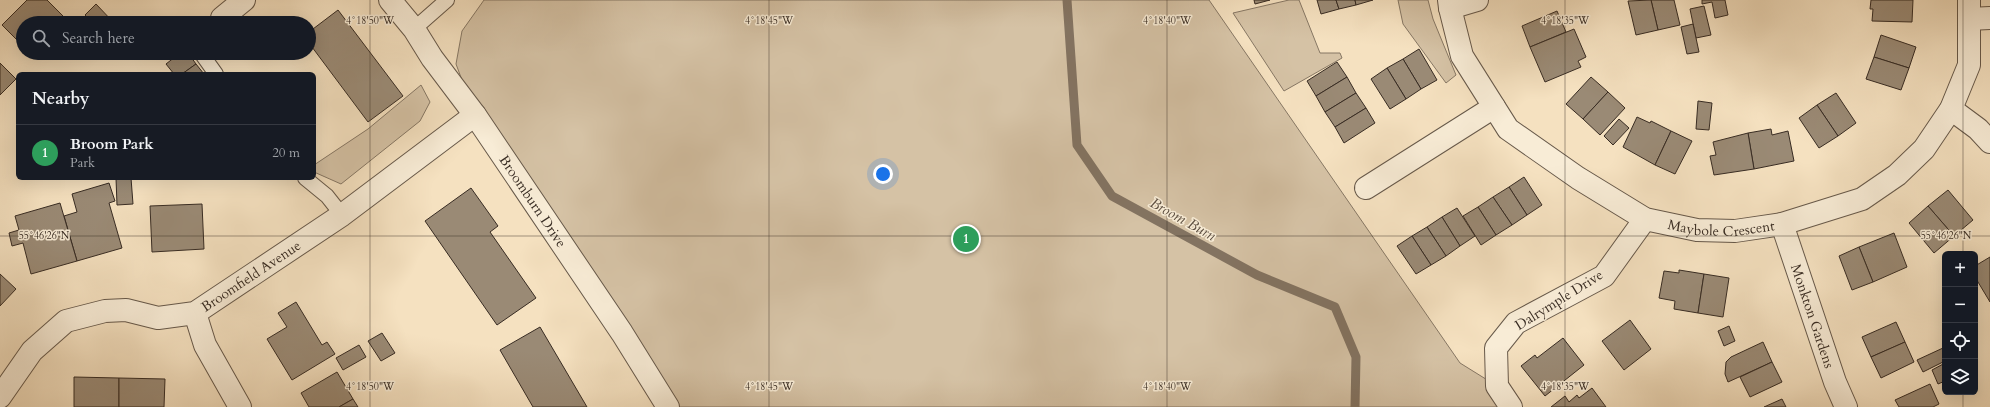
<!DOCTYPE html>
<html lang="en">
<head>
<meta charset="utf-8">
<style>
  :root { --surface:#171b24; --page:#242831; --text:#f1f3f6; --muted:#9ea1a6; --line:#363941; --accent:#c59692 }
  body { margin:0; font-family:Cardo,serif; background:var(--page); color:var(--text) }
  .controls { position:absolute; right:12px; bottom:12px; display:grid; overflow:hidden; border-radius:6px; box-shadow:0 4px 16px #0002 }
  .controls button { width:36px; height:36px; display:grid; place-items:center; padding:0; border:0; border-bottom:1px solid var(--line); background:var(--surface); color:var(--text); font:20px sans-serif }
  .you { position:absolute; left:883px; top:174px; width:14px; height:14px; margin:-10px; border:3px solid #fff; border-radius:50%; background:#1a73e8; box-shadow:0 0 0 6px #1a73e833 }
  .badge { display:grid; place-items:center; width:26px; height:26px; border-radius:50%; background:var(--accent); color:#fff; font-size:13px; font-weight:700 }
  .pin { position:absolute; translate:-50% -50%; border:2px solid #fff; box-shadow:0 1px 4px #0006 }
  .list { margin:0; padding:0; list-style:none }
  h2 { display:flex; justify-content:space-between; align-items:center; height:52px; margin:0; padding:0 16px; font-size:17px }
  h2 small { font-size:13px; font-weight:400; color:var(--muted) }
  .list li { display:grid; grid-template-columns:26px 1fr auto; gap:12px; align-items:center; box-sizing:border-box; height:56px; padding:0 16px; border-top:1px solid var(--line) }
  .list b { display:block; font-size:15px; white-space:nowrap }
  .list p { margin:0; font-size:13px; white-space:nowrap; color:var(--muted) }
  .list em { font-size:13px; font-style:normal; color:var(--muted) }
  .icon { flex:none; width:22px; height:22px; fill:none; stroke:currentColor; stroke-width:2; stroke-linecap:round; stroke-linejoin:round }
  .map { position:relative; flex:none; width:1990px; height:407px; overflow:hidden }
  .search { position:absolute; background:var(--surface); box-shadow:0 4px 16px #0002; left:16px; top:16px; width:300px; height:44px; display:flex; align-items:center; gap:10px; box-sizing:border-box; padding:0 14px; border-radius:22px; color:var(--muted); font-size:15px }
  .panel { position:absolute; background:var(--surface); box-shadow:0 4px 16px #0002; left:16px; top:72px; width:300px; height:108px; border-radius:6px }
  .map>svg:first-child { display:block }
  .green { fill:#d5c2a5; stroke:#867764 }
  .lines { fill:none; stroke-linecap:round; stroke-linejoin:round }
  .stream { stroke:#837361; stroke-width:9 }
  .building { fill:#9a8a75; stroke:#382c23 }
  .service-casing { stroke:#67594a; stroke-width:16 }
  .minor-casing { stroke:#67594a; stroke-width:24 }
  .service { stroke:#f8ecd6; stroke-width:14 }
  .minor { stroke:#f8ecd6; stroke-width:22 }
  .ticks { fill:none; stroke:#382c23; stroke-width:1; stroke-opacity:0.45 }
  .labels { text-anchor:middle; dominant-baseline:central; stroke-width:3; stroke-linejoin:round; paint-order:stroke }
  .street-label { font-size:14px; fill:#382c23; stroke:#f8ecd6 }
  .water-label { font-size:15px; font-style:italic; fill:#5e5042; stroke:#f8ecd6 }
  .ticks-label { font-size:10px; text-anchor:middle; fill:#382c23; stroke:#f8ecd6; stroke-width:3; stroke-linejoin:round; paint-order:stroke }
</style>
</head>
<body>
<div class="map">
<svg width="1990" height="407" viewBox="0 0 1990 407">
  <rect width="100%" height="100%" fill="#f5e1c0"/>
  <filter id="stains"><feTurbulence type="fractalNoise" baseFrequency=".005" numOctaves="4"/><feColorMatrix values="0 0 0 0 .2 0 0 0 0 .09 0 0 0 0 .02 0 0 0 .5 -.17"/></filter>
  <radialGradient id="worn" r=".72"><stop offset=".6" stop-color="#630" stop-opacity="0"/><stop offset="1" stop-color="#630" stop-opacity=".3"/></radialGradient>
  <g class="green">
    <path d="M484,0H1209L1460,363L1497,386L1512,407H667L475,115L456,64L462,31Z"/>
    <path d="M1289,0H1299L1320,53H1340L1342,58L1284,91L1233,13Z"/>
    <path d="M1398,0H1428L1433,19L1456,75L1446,83L1403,24Z"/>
    <path d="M421,85L430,102L420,121L341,184L314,172V165L368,129Z"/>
  </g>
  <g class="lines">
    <path class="stream" d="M1067,0L1077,145L1112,196L1257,275L1335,307L1356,357L1355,407"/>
  </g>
  <g class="building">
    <path d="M27,0H47L70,23H23V46L2,25Z"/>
    <path d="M1254,0H1270L1255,4Z"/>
    <path d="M1317,0H1336L1339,9L1321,14Z"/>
    <path d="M1336,0H1355L1356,5L1339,9Z"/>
    <path d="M1355,0H1373L1356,5Z"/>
    <path d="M1651,0H1674L1680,25L1658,30Z"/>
    <path d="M1651,0L1658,30L1636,35L1628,1Z"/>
    <path d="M1702,0H1725L1728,15L1715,18L1712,2L1702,4Z"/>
    <path d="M1871,0H1913L1912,22L1872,21L1873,9H1870Z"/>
    <path d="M96,4L114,23H93L85,15Z"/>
    <path d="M1704,6L1711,35L1696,38L1690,9Z"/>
    <path d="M338,10L403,96L368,122L309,43V32Z"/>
    <path d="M1557,11L1566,32L1530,47L1522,26Z"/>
    <path d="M1693,24L1699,52L1687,54L1681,27Z"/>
    <path d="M1574,29L1586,57L1578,61L1581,67L1545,82L1530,47Z"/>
    <path d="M1881,35L1916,47L1909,68L1874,57Z"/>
    <path d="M1419,49L1437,80L1421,89L1403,59Z"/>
    <path d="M180,53H188L196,64L182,74H174L166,64Z"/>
    <path d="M1874,57L1909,68L1901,90L1866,79Z"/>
    <path d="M1403,59L1421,89L1406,99L1387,68Z"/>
    <path d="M1337,62L1347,77L1316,96L1307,81Z"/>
    <path d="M0,63L16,79L0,95Z"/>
    <path d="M196,64L204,74H182Z"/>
    <path d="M1387,68L1406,99L1390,109L1371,79Z"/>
    <path d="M1347,77L1356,93L1325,112L1316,96Z"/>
    <path d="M1591,77L1608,92L1583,119L1566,104Z"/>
    <path d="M1608,92L1625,108L1600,135L1583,119Z"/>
    <path d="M1356,93L1366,108L1335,127L1325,112Z"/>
    <path d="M1836,93L1856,123L1838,136L1817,105Z"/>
    <path d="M1698,101L1712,103L1709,130L1696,129Z"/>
    <path d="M1817,105L1838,136L1819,148L1799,118Z"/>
    <path d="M1366,108L1375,123L1344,143L1335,127Z"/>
    <path d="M1637,117L1650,123L1651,121L1671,131L1655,165L1623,147Z"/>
    <path d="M1619,119L1629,128L1613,145L1604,136Z"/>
    <path d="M1771,129L1772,135L1788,131L1794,161L1754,169L1748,133Z"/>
    <path d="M1671,131L1692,141L1675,174L1655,165Z"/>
    <path d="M1748,133L1754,169L1714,175L1710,156L1716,155L1713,142Z"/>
    <path d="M1524,177L1542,205L1527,215L1509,187Z"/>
    <path d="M116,178H131L133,204L117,205Z"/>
    <path d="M109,183L115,201L109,203L122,248L77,261L64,216L77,212L72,194Z"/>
    <path d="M1509,187L1527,215L1512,225L1493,197Z"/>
    <path d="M471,188L498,226L490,232L536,298L497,325L425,221Z"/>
    <path d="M1948,190L1973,220L1954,236L1928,206Z"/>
    <path d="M1493,197L1512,225L1496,235L1478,207Z"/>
    <path d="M60,203L77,261L31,274L23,243L12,246L9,233L19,230L15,216Z"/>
    <path d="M202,204L204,249L152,252L150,206Z"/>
    <path d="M1928,206L1954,236L1934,253L1909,223Z"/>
    <path d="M1478,207L1496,235L1481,245L1463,216Z"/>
    <path d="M1457,208L1475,236L1460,246L1442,217Z"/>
    <path d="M1442,217L1460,246L1446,256L1427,227Z"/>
    <path d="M1427,227L1446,256L1431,265L1412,236Z"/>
    <path d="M1894,233L1907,267L1873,282L1859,247Z"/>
    <path d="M1412,236L1431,265L1416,274L1397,246Z"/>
    <path d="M1859,247L1873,282L1852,290L1839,256Z"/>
    <path d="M1990,257V302L1975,277V266Z"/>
    <path d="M1679,270L1704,274L1698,313L1674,309L1675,301L1659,298L1664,271L1679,273Z"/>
    <path d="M0,274L16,289L0,306Z"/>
    <path d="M1704,274L1729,278L1723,317L1698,313Z"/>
    <path d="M296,302L322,345L327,342L335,354L292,380L267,339L287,327L278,313Z"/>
    <path d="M1630,320L1651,349L1624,370L1602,341Z"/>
    <path d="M1896,322L1905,342L1871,357L1862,337Z"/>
    <path d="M1729,326L1735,341L1724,346L1718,331Z"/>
    <path d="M540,327L587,407H533L500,350Z"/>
    <path d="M382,333L395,353L381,361L368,341Z"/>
    <path d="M1563,338L1584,365L1545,396L1521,366L1535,355L1537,358Z"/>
    <path d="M1763,342L1772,362L1728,382L1725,374L1726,362L1731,357Z"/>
    <path d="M1905,342L1914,362L1881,378L1871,357Z"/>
    <path d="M359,345L366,357L343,370L336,358Z"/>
    <path d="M1943,348L1945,361L1923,372L1917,360Z"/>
    <path d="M1772,362L1782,382L1750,397L1740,377Z"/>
    <path d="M1945,363V381L1938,384L1932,370Z"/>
    <path d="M337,372L353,399L339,407H309L301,393Z"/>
    <path d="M74,377L119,378V407H74Z"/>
    <path d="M119,378L165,379L164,407H119Z"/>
    <path d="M1930,384L1939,404L1933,407H1899L1895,400Z"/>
    <path d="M1592,388L1606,407H1551L1565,396L1569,402L1577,395L1579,398Z"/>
    <path d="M353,399L358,407H339Z"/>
    <path d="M1782,399L1786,407H1764Z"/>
  </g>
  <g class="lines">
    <g class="service-casing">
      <g id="service">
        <path d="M414,29L447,0"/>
        <path d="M201,53L216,74"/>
        <path d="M305,178L327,196L342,215"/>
      </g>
    </g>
    <g class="minor-casing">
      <g id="minor">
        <path id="s1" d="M390,0L414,29L432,58L475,115L622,333L668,407"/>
        <path id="s2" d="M1449,0L1450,8L1462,56L1508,129L1578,178L1645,219L1697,230L1735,231L1782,224L1862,199L1897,175L1924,149L1951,109L1969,65V0"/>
        <path d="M1450,8L1477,0"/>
        <path d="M222,18L244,0"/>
        <path d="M1969,19L1990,18"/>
        <path d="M1951,109L1978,129L1990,142"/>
        <path d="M1366,188L1494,107"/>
        <path id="s3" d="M1782,224L1835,382L1846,407"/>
        <path d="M195,313L205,345L240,407"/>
        <path id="s4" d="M0,397L32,351L66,321L105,311L126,310L158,318L195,313L342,215L475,115"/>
        <path d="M1511,407L1497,386L1496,348L1516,323L1604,276L1645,219"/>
      </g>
    </g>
    <use href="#service" class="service"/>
    <use href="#minor" class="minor"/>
  </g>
  <path class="ticks" d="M370,0V407M769,0V407M1167,0V407M1565,0V407M1963,0V254M0,236H1990M1963,392V407"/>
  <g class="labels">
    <g class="street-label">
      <text stroke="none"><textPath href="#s1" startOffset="247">Broomburn Drive</textPath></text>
      <text stroke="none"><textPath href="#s2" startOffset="385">Maybole Crescent</textPath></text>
      <text stroke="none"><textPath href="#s4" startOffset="300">Broomfield Avenue</textPath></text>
      <text transform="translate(1559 300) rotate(-32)">Dalrymple Drive</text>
      <text stroke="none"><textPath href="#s3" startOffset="97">Monkton Gardens</textPath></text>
    </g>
    <g class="water-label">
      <text transform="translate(1183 219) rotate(29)">Broom Burn</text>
    </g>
  </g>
  <g class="ticks-label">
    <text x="370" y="24">4°18'50"W</text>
    <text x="769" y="24">4°18'45"W</text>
    <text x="1167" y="24">4°18'40"W</text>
    <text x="1565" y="24">4°18'35"W</text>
    <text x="44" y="239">55°46'26"N</text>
    <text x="1946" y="239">55°46'26"N</text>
    <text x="370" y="390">4°18'50"W</text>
    <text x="769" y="390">4°18'45"W</text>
    <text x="1167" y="390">4°18'40"W</text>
    <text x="1565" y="390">4°18'35"W</text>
  </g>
  <rect width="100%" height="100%" filter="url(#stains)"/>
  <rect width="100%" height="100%" fill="url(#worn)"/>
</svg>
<div class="controls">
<button>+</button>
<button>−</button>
<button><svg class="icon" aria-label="locate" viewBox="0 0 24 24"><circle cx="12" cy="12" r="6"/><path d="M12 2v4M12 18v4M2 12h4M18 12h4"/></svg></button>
<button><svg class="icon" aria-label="layers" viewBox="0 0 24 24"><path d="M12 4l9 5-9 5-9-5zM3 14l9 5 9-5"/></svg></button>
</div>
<div class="you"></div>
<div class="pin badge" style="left:966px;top:239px;background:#2e9e5b">1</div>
<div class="search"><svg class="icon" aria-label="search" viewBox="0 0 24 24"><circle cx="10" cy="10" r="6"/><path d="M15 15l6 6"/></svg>Search here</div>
<section class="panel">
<h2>Nearby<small></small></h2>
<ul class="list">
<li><span class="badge" style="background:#2e9e5b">1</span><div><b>Broom Park</b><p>Park</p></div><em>20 m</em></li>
</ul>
</section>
</div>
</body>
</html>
